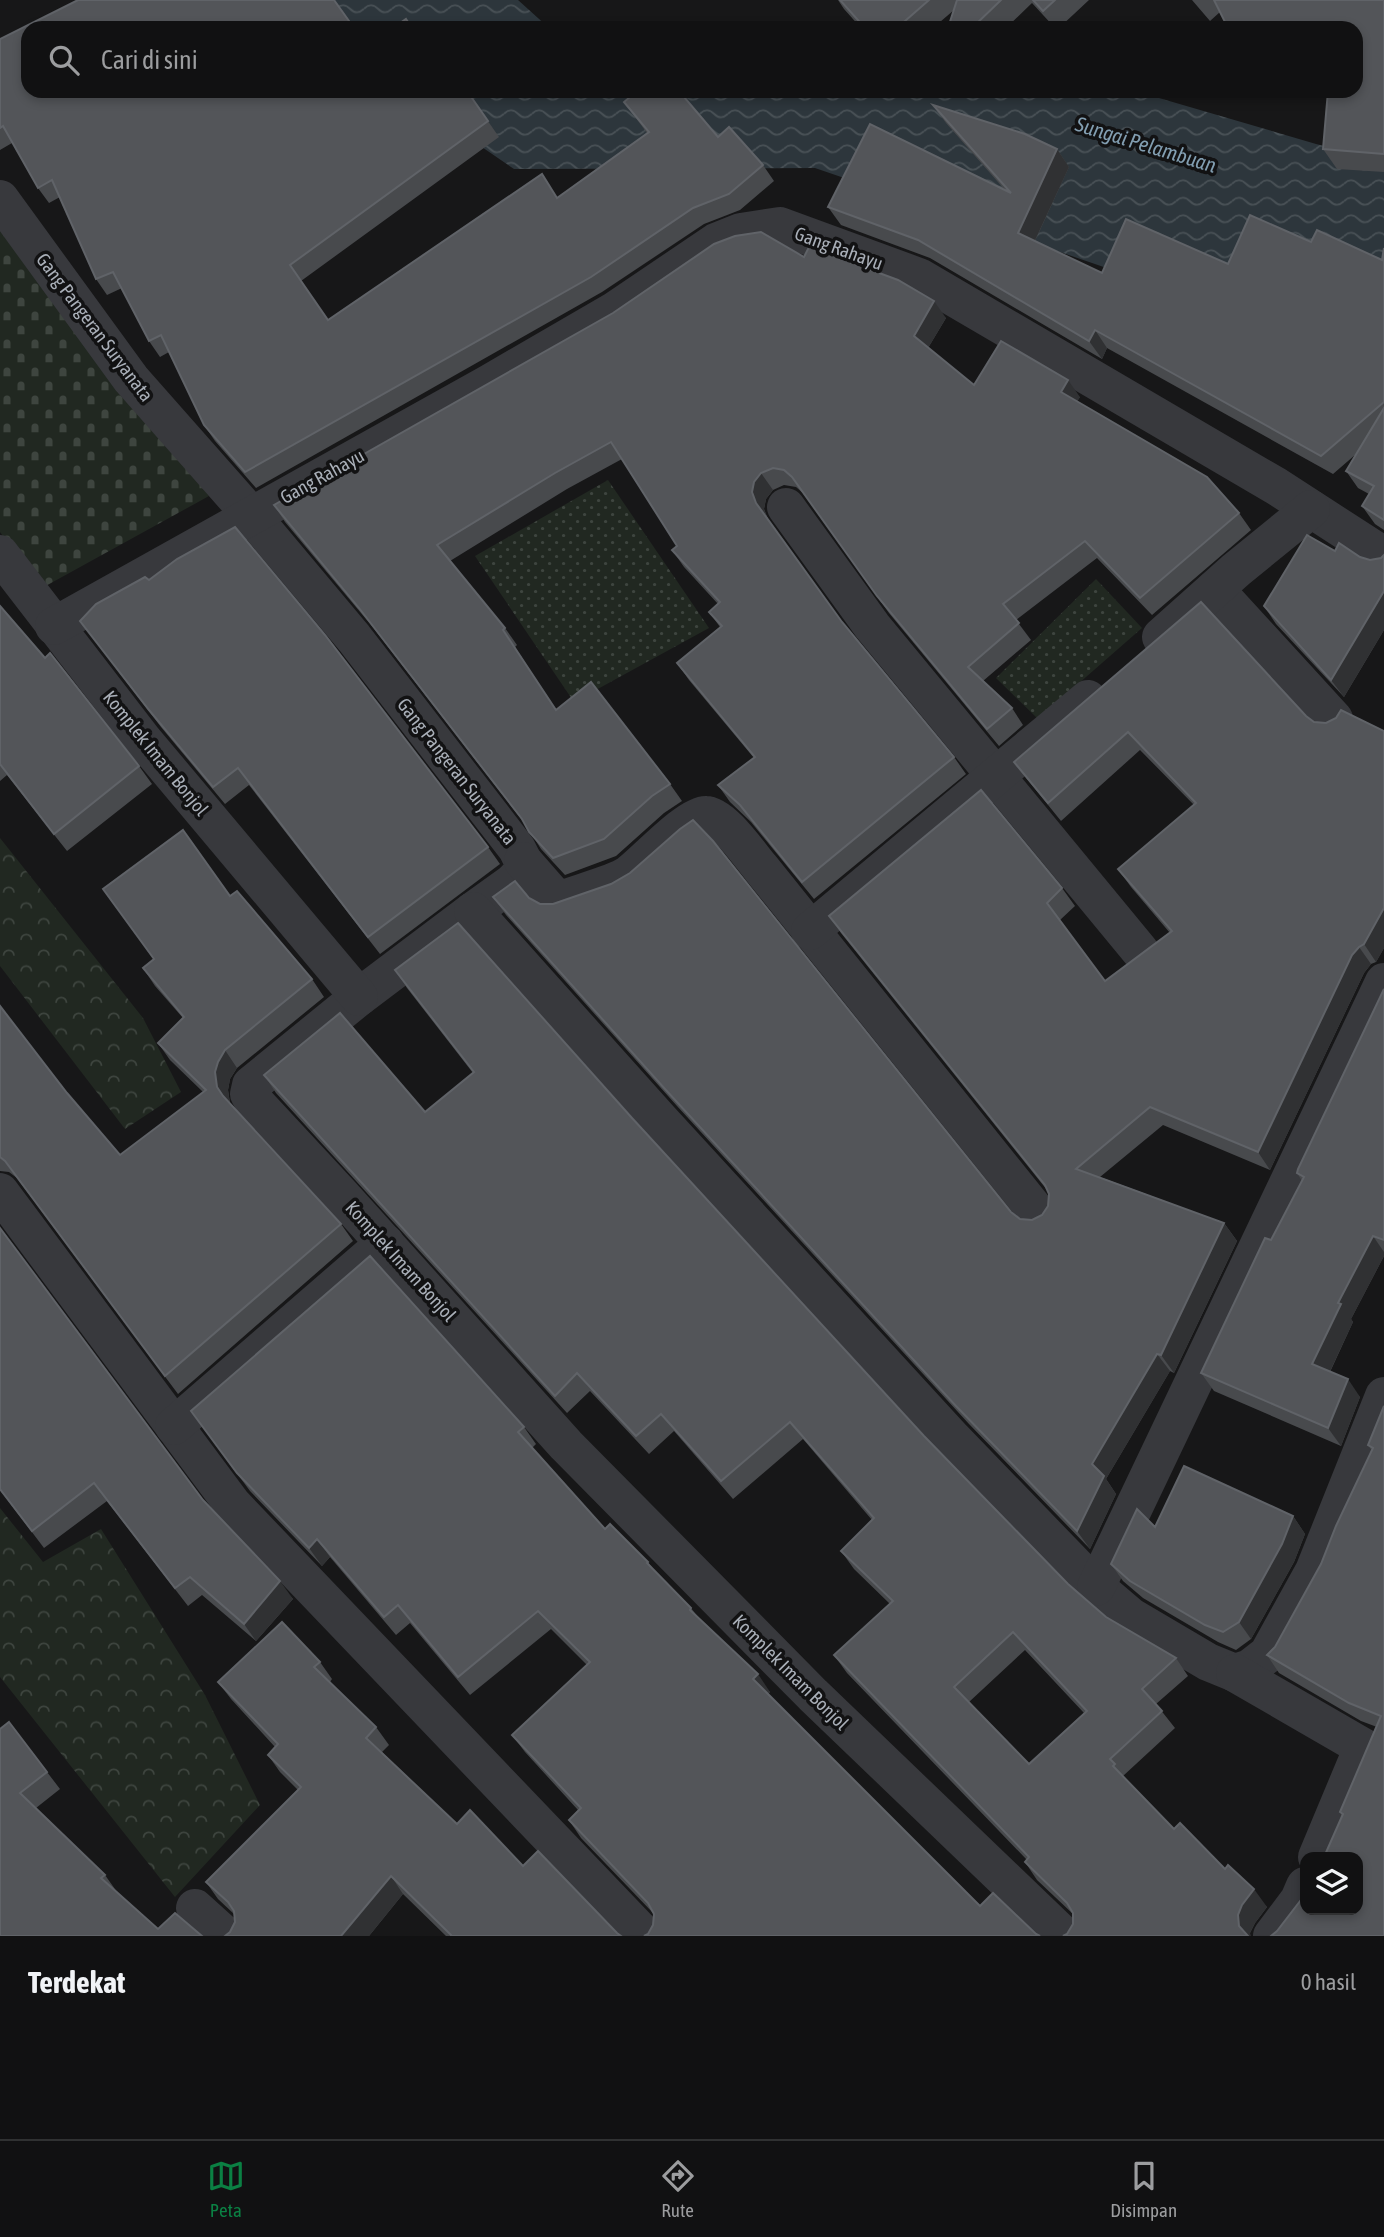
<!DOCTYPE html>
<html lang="id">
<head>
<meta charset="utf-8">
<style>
  :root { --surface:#111112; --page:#1a1a1b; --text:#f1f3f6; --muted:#9c9d9f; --line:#303132; --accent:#0b8043 }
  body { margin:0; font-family:"Asap Condensed",sans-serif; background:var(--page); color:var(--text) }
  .controls { position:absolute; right:21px; bottom:21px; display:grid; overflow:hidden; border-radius:14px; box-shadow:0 4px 10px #0003 }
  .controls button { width:63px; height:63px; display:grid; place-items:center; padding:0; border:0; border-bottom:2px solid var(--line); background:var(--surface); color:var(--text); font:35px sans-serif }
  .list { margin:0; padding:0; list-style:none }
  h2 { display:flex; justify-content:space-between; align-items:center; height:91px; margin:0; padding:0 28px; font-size:30px }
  h2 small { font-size:23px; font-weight:400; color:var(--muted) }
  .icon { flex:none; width:38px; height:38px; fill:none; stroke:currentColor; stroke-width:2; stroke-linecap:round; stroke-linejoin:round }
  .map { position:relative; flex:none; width:1384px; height:1936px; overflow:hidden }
  .search { position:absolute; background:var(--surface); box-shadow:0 4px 10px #0003; left:21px; right:21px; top:21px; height:77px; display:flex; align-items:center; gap:18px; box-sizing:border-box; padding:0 24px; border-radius:21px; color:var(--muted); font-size:26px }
  .sheet { height:203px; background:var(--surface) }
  nav { display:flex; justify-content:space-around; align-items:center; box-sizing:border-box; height:98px; border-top:2px solid var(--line); background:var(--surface); font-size:19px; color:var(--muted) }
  nav a { display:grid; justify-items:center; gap:4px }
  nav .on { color:var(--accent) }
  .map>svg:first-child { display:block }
  .green { fill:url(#green-dots) }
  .forest { fill:url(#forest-crowns) }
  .cemetery { fill:url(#cemetery-stones) }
  .water { fill:url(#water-waves) }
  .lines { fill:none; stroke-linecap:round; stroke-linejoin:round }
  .minor { stroke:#38393d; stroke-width:38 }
  .wall { fill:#484a4d; fill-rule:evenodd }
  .shaded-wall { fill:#303133 }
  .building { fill:#535559; stroke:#606368; stroke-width:2; fill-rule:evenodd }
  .labels { text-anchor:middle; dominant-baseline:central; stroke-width:7; stroke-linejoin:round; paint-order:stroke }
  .street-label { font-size:19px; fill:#a9afb8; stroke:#121213 }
  .water-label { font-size:21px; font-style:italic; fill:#829eb1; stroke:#121213 }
</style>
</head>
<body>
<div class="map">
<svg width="1384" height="1936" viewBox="0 0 1384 1936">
  <defs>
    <pattern id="green-dots" width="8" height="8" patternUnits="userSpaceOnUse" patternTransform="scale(1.75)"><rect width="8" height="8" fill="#212821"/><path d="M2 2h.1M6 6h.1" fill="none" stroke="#3e453f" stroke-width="1.8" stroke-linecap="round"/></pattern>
    <pattern id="forest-crowns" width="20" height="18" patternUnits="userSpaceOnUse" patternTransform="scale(1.75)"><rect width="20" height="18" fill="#212821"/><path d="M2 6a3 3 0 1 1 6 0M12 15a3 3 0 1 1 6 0" fill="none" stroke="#3e453f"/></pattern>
    <pattern id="cemetery-stones" width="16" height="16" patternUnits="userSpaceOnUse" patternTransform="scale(1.75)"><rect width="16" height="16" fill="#212821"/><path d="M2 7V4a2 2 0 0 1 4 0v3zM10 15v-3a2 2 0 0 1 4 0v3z" fill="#3e453f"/></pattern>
    <pattern id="water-waves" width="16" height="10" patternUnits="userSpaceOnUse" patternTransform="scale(1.75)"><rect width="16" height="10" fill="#2d363c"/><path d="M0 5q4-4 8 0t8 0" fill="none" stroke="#495156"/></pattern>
  </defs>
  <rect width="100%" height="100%" fill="#171718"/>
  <g class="green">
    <path d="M608,480L709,628L574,702L475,556Z"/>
    <path d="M1096,579L1142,628L1038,719L996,678Z"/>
  </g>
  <g class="forest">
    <path d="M0,838L143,1018L181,1092L125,1129L0,966Z"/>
    <path d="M0,1508L43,1562L101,1529L205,1695L260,1805L175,1897L0,1677Z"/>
  </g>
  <path class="cemetery" d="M0,224L209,496L42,588L0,532Z"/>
  <g class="water">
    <path d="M326,0H518L549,28H341Z"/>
    <path d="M400,91H1135L1316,144L1384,161V366L1375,360L815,168L514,169Z"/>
  </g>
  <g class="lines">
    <g class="minor">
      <path d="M0,199L131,379L251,515L354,638L517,849L523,861V872L512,883L473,911L359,997L251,1085L249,1094L252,1099L342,1196L566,1445L813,1695L1064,1936"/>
      <path d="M786,507L872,626L1140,951"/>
      <path d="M0,554L144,741L359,997"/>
      <path d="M1215,589L1334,719"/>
      <path d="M54,626L488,384L614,311L716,242L741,232L780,226L919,277L1276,486L1384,556"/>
      <path d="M1161,637L1236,570L1311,509"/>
      <path d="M523,861L558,901C575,894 617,883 629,874C645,862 689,814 706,815C722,815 749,854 760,867L1040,1216"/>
      <path d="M473,911L661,1121L953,1439L1096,1587L1130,1616L1208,1662L1235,1673L1250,1668L1268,1654L1314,1571L1384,1396"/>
      <path d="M810,931L1088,699"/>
      <path d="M0,1192L233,1505L645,1936"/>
      <path d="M174,1426L385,1243"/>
      <path d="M1096,1587L1384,982"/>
      <path d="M1235,1673L1363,1747L1317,1857"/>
      <path d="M195,1908L226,1936"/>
      <path d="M1272,1936L1299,1900L1305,1886"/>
    </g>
  </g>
  <g class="wall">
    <path d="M838,0H1089L1059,28H1055L1032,3L1006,28H948L954,10L933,28H861L844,9Z"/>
    <path d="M1192,0H1384V172L1337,169L1323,149L1356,28L1220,12L1210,21Z"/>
    <path d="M28,28L467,91L499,137L301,281L328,320L558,197L647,133L624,102L718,137L763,165L774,181L740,210L704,224L602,292L256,488L215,441L204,425L169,352L160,357L149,341L122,288L107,295L96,279L60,197L49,203L38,188L12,143L0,150V39Z"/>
    <path d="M933,105L1057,149L1069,167L1035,241L1102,273L1228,264L1311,242L1382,260L1384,248V530L1375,524L1362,506L1369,494L1358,488L1346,471L1355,455L1333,474L1107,348L1102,359L930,258L841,225L828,207L1005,190L946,123Z"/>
    <path d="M804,257L946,318L928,348L974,385L1080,397L1077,401L1239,513L1251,530L1152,615L1097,558L1016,620L1031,640L983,681L1012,708L1023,725L999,746L889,613L804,494L796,487L784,485L773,490L766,499L764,509L768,519L842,622L954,757L966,774L814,899L751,822L730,802L718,785L754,758L689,680L677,663L720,627L709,612L718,604L684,567L672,550L677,546L622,459L567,489L450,561L505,628L517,645L515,647L556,710L670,784L682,801L664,813L616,856L565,875L541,849L525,824L371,625L285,522L274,505Z"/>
    <path d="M1335,551L1370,560L1381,558L1384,555V630L1344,697L1276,624L1264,606Z"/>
    <path d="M1201,602L1306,716L1314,722L1384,731V948L1376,962L1371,964L1364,973L1270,1170L1163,1125L1100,1177L1224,1223L1237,1241L1174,1373L1170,1371L1106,1479L1116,1494L1090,1549L969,1424L677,1106L506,915L493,897L529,898L1020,1219L1032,1220L1042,1215L1048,1206L1049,1194L1047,1190L841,933L829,916L1062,888L1075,906L1060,920L1105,981L1170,933L1131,887L1118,869L1194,805L1140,750L1061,821L1027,779L1014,762Z"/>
    <path d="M0,606L139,766L152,784L67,851L7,775L0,781Z"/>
    <path d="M80,621L488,847L500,864L380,954L249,785L225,804L161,727Z"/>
    <path d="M230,896L312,979L324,997L237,1068L230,1079L228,1090L230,1103L341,1224L353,1241L178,1394L17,1178L9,1172L0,1171V1006L67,1093L120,1155L203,1092L170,1060L158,1043L183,1018L155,986L143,968Z"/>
    <path d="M395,970L632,1118L924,1436L1068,1584L1106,1617L1176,1658L1188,1676L1156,1704L1175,1728L1123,1776L1174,1829L1225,1869L1267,1907L1255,1923L1250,1933L1067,1934L1073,1924V1914L1037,1880L1025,1862L1027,1860L847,1673L834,1655L890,1604L854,1569L841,1551L872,1520L803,1439L733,1499L674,1431L649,1454L590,1391L567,1413L276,1093L264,1075L425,1112L473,1073L407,988ZM1025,1650L1084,1713L1029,1764L969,1702Z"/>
    <path d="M1384,989V1256L1351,1319L1353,1322L1330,1372L1360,1397L1341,1446L1214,1391L1201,1373L1302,1181L1297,1173Z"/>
    <path d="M0,1228L203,1500L293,1599L256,1641L202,1595L188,1606L107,1501L44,1548L0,1490Z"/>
    <path d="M1384,1406V1936L1305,1910L1342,1816L1340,1812L1377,1727L1361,1721L1279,1673L1267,1655L1275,1647L1321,1564L1372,1451L1368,1445Z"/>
    <path d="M191,1411L524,1427L536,1444L532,1448L605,1529L648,1562L655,1572L691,1608L698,1617L770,1692L768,1694L980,1906L1036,1934H648L653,1925L654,1914L581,1838L569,1820L578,1810L525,1752L512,1735L587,1665L551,1629L470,1695L410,1623L396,1635L330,1557L322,1566L250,1491Z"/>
    <path d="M1293,1516L1305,1534L1294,1562L1251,1639L1236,1650L1218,1642L1143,1598L1123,1581L1111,1564L1155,1527Z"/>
    <path d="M320,1662L332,1679L330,1682L376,1727L389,1745L382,1752L457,1824L523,1866L621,1936H446L403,1894L369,1936H225L230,1932L235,1922L234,1914L218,1899L206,1882L298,1790L280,1772L268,1755L275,1747L231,1699L218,1682Z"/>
    <path d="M0,1729L47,1772L60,1789L36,1808L105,1875L117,1892L158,1929L199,1934L0,1936Z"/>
  </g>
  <g class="shaded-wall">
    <path d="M1057,149L1069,167L1030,251L1018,233Z"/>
    <path d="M934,301L946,318L925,353L914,336Z"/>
    <path d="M1095,330L1107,348L1102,359L1089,341Z"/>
    <path d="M1068,380L1080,397L1073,409L1061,392Z"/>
    <path d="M761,473L773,490L766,499L764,509L768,520L756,503L752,492L754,482Z"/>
    <path d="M1384,591V630L1344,697L1331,680Z"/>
    <path d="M1384,908V948L1376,962L1364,944Z"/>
    <path d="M1359,947L1371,964L1364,973L1270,1170L1258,1152L1352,955Z"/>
    <path d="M225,1050L237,1068L230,1079L228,1090L230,1104L217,1087L215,1072L218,1062Z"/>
    <path d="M1224,1223L1237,1241L1174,1373L1161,1355Z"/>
    <path d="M1373,1236L1384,1252V1256L1351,1319L1353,1322L1325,1382L1312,1364L1338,1303Z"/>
    <path d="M1157,1354L1170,1371L1106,1479L1116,1494L1090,1549L1077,1531L1092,1464Z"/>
    <path d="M1348,1379L1360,1397L1341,1446L1328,1428Z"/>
    <path d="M1293,1516L1305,1534L1294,1562L1251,1639L1239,1622Z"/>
    <path d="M317,1539L330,1557L322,1566L309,1548Z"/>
    <path d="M280,1581L293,1599L256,1641L244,1624Z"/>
    <path d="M758,1674L770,1692L765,1697L753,1679Z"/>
    <path d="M391,1876L403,1894L369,1936H341Z"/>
    <path d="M1254,1889L1267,1907L1255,1923L1250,1933L1251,1936H1246L1239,1926L1238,1915L1242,1905Z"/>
  </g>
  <g class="building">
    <path d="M78,0H334L354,28H28V91H467L488,121L290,265L328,320L542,174L557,198L649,132L624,102L637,91H679L718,137L729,127L763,165L729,194L693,208L591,277L245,472L204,425L161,335L149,341L113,272L96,279L52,180L38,188L3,126L0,128V39Z"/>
    <path d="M840,0H929L897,28H865Z"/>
    <path d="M957,0H1001L972,28H948Z"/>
    <path d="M1033,0H1055L1043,11Z"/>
    <path d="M1214,0H1384V154L1323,149L1328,91H1356V28H1228Z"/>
    <path d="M406,19L412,28H393Z"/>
    <path d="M933,105L1025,134L1057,149L1018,233L1102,273L1126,219L1228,264L1250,215L1311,242L1317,230L1382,260L1384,248V402L1321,456L1095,330L1089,341L918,240L828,207L870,124L1011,193Z"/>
    <path d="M761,232L804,257L809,247L898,280L934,301L914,336L974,385L1001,341L1068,380L1061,392L1207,477L1239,513L1140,598L1085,541L1003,604L1019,623L968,667L1012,708L987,729L877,596L792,477L784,470L773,468L761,473L754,482L752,492L756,503L842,622L954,757L802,882L740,805L718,785L755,757L677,663L722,626L709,612L720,602L672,550L677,546L611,442L555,473L437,545L505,628L503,630L556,710L591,682L670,784L652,796L604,839L553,858L529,832L522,819L359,608L274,505L613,313L714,244L735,236Z"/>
    <path d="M1384,408V520L1362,506L1374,486L1346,471Z"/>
    <path d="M235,527L325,635L488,847L368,937L238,768L213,787L149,710L80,621L96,604L145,577L149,580L177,559Z"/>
    <path d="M1307,535L1335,551L1339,543L1360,557L1370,560L1381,558L1384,555V591L1331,680L1264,606Z"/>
    <path d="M1201,602L1306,716L1314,722L1326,723L1336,718L1341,710L1384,731V908L1364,944L1359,947L1352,955L1258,1152L1150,1107L1076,1169L1224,1223L1161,1355L1157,1354L1092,1464L1104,1476L1077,1531L956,1406L665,1089L493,897L515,881L529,898L540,904H553L611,884L630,873L680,829L693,820L713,841L1011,1212L1020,1219L1032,1220L1042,1215L1048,1206L1049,1194L1045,1185L829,916L981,790L1062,888L1047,903L1105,981L1172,931L1118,869L1196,803L1128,732L1048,803L1014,762Z"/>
    <path d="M0,606L45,658L50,653L139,766L54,834L0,764Z"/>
    <path d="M183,830L230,896L237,891L312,979L225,1050L218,1062L215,1072L217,1087L223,1096L341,1224L165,1376L5,1161L0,1157V1006L67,1093L120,1155L206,1090L158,1043L184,1017L143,968L154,959L103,889Z"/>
    <path d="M458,923L632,1118L924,1436L1068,1584L1106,1617L1176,1658L1142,1689L1162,1711L1110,1759L1115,1764L1113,1766L1174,1829L1180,1823L1225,1869L1228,1865L1254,1889L1242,1905L1238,1915L1239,1926L1248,1936H1063L1067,1934L1073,1924V1913L1067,1903L1025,1862L1029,1857L834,1655L893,1601L841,1551L874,1518L790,1422L721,1481L661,1414L636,1436L577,1373L555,1396L264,1075L340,1013L425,1112L474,1072L395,970ZM1013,1632L1087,1711L1029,1764L954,1687Z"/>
    <path d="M1384,989V1240L1373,1236L1338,1303L1341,1304L1312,1364L1348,1379L1328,1428L1201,1373L1265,1238L1271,1240L1304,1177L1297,1173L1298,1169Z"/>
    <path d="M0,1228L203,1500L280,1581L244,1624L190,1577L175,1588L94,1483L32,1531L0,1489Z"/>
    <path d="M370,1256L524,1427L518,1432L605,1529L610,1524L648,1562L647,1563L691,1608L690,1610L758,1674L753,1679L980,1906L993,1893L1036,1934L1040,1936H644L648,1934L653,1925L654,1914L648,1903L569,1820L581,1808L512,1735L590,1662L538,1611L458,1677L398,1605L384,1617L317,1539L309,1548L237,1473L191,1411Z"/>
    <path d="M1384,1406V1936H1271L1277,1931L1304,1896L1305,1897V1910H1358V1857H1324L1343,1814L1340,1812L1381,1716L1349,1703L1267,1655L1275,1647L1321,1564L1336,1526L1373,1448L1368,1445Z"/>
    <path d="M1184,1466L1293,1516L1282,1544L1239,1622L1223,1632L1205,1625L1130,1581L1111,1564L1137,1509L1155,1527Z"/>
    <path d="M282,1622L320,1662L314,1667L376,1727L366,1738L457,1824L470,1810L523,1866L538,1851L617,1933L621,1936H451V1935L391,1876L341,1936H225L230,1932L235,1922L234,1911L228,1902L206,1882L301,1787L268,1755L278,1744L218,1682Z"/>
    <path d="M9,1722L47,1772L20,1793L105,1875L101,1878L158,1929L175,1913L202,1936H0V1729Z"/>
  </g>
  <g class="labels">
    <g class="street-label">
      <text transform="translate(839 248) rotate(20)">Gang Rahayu</text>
      <text transform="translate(95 327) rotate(53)">Gang Pangeran Suryanata</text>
      <text transform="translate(322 476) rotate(-29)">Gang Rahayu</text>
      <text transform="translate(156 753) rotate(51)">Komplek Imam Bonjol</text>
      <text transform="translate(457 771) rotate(52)">Gang Pangeran Suryanata</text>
      <text transform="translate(401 1261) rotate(48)">Komplek Imam Bonjol</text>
      <text transform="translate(791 1672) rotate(45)">Komplek Imam Bonjol</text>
    </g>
    <g class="water-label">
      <text transform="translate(1146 144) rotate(17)">Sungai Pelambuan</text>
    </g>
  </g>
</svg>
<div class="controls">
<button><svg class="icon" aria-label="layers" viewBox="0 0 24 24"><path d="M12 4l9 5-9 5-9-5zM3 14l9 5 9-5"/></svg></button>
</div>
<div class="search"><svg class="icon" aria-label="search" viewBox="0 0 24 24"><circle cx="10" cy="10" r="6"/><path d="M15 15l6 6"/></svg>Cari di sini</div>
</div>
<section class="sheet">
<h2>Terdekat<small>0 hasil</small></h2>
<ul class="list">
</ul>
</section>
<nav>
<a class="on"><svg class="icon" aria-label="map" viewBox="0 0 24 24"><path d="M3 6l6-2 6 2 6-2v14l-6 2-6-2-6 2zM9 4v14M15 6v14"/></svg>Peta</a>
<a><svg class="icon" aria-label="directions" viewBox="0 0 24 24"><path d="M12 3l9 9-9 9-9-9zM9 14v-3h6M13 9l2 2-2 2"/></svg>Rute</a>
<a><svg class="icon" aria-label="saved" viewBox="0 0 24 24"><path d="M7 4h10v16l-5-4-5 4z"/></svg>Disimpan</a>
</nav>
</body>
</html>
